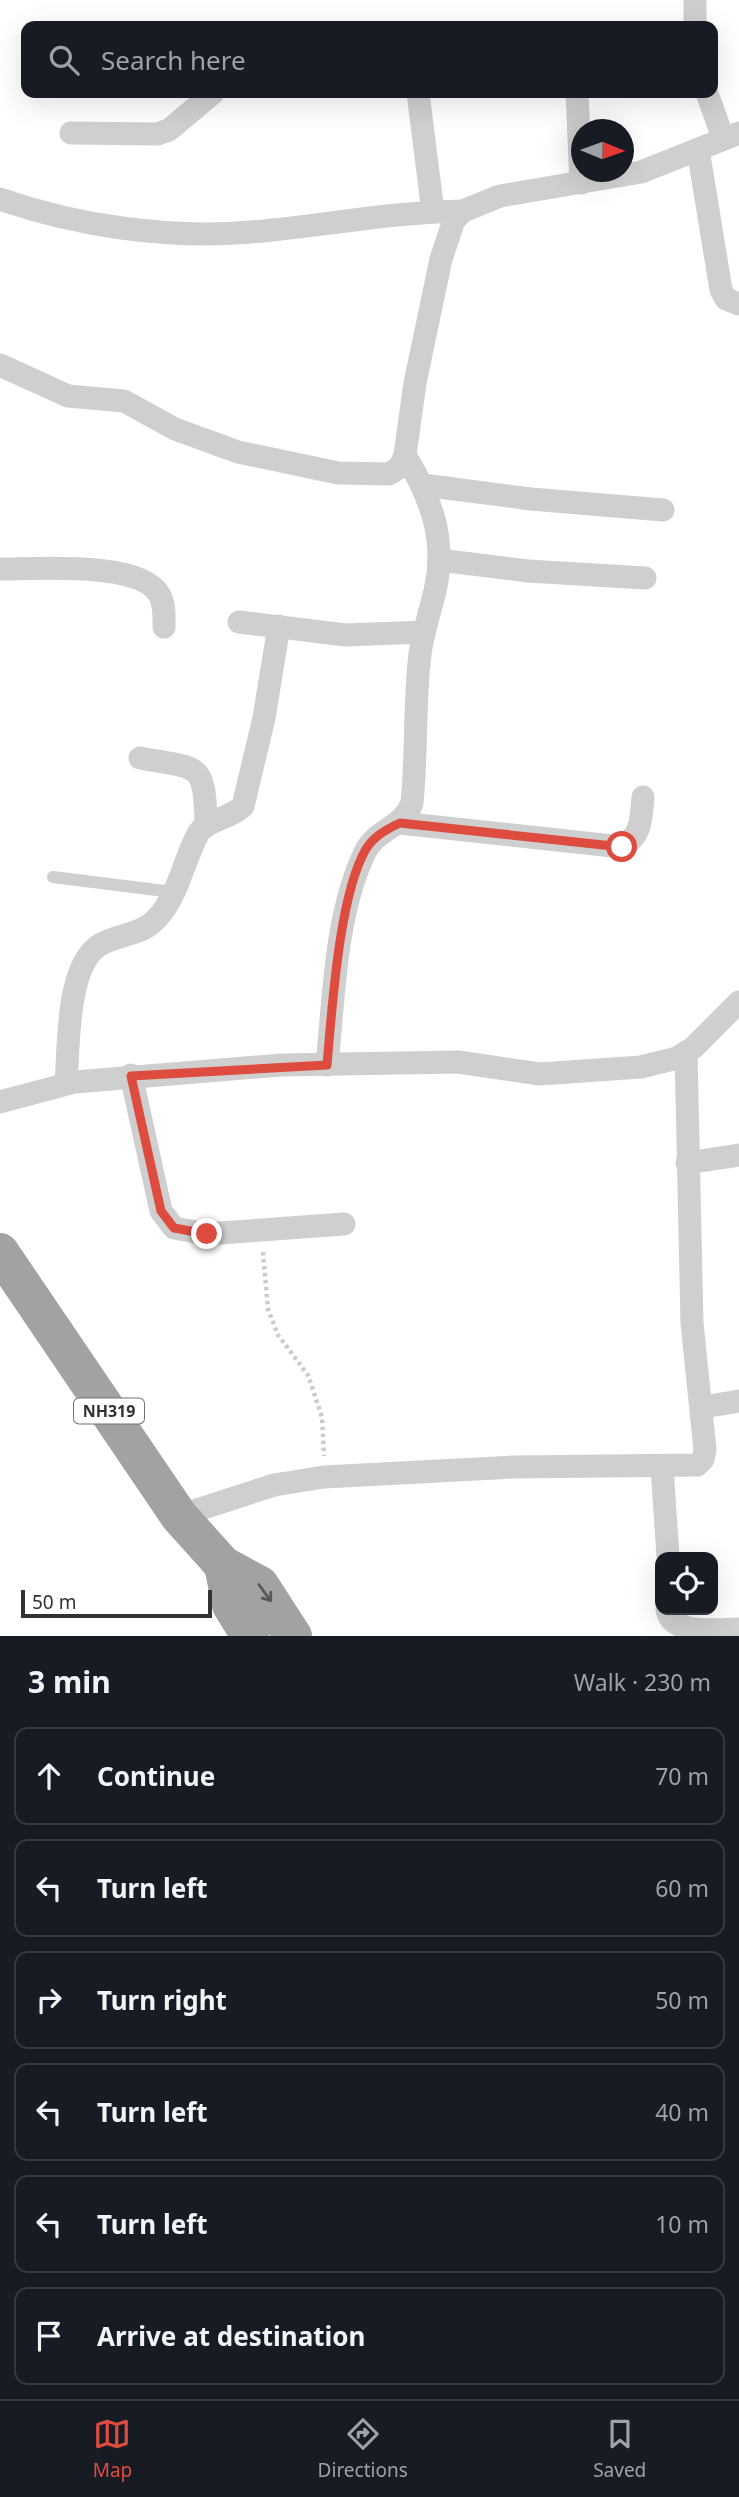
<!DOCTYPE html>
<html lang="en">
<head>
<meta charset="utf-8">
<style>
  :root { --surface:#171b24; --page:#242831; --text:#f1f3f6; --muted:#9ea1a6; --line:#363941; --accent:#de4b3f }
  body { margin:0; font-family:"Noto Sans",sans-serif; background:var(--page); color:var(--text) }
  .controls { position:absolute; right:21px; bottom:21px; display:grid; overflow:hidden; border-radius:14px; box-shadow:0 7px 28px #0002 }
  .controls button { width:63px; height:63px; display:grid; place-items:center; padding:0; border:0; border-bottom:2px solid var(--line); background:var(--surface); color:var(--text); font:35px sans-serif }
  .compass { position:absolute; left:571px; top:119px; width:63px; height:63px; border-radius:50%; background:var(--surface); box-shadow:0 7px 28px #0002; rotate:91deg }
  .scale { position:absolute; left:21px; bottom:18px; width:191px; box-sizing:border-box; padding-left:7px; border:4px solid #323232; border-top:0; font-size:19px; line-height:24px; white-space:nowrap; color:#323232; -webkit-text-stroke:5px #fff; paint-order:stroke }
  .stop { position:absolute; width:21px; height:21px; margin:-16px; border:5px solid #de4b3f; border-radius:50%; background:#fff }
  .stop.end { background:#de4b3f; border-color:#fff; box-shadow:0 2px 7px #0008 }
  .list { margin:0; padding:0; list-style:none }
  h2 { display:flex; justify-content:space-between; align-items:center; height:91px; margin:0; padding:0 28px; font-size:30px }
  h2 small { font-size:23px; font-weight:400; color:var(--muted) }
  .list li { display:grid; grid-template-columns:46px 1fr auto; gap:21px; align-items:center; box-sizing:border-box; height:98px; margin:0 14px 14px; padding:0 14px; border:2px solid var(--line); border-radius:14px }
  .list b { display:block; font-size:26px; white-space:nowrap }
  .list em { font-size:23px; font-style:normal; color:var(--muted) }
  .icon { flex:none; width:38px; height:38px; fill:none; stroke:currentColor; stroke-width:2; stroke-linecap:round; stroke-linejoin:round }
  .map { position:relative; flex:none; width:739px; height:1636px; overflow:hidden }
  .search { position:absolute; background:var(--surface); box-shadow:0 7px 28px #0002; left:21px; right:21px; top:21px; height:77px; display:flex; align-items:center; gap:18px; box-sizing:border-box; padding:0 24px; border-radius:14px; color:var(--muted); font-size:26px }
  .sheet { height:763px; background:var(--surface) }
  nav { display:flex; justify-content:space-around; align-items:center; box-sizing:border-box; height:98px; border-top:2px solid var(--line); background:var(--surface); font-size:19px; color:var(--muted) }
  nav a { display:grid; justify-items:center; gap:4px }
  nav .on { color:var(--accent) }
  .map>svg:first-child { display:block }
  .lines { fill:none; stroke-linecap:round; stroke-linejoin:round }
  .path { stroke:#ccc; stroke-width:4.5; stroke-dasharray:3.5 3.5; stroke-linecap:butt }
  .service { stroke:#cfcfcf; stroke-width:12 }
  .minor { stroke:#cfcfcf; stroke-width:23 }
  .trunk { stroke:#a2a2a2; stroke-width:38 }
  .oneway { stroke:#595959 }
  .route { stroke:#de4b3f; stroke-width:9 }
  .labels { text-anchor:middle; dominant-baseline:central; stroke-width:7; stroke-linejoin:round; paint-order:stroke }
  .shield { fill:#fff; stroke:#707070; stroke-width:2 }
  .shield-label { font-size:16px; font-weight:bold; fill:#323232 }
</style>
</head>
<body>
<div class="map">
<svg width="739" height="1636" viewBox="0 0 739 1636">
  <rect width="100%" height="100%" fill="#fff"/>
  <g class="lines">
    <path class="path" d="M263,1252L268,1309L278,1335L308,1375L322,1417L324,1456"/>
    <path class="service" d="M53,877L173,892"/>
    <g class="minor">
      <path d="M695,26V0"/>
      <path d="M418,93L433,212"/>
      <path d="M577,93L581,183"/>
      <path d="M707,93L723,138"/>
      <path d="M71,133L157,134L169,130L213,93"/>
      <path d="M698,149L721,290L726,299L739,304"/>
      <path d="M0,199C78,226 168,239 251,232C322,226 392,212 463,211"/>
      <path d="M0,365L68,396L124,401L175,429L238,452L338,473L389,474L400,467L405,455L415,383L441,259L454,220L463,211L500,196L641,172L739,133"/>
      <path d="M423,485L531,499L663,510"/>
      <path d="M439,560L528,571L645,578"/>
      <path d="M0,569C36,569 139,561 159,594C165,604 164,616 164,627"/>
      <path d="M239,622L346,635L424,632"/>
      <path d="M140,758C198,769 205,760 206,824"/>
      <path d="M400,823L622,847C642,835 641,819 643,797"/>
      <path d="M327,1065C334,997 335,915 365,852C376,829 403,828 412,803C417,753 414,703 420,654C423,632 430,612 435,591C447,540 431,498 405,455"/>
      <path d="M131,1075L161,1211L174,1228L207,1234L344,1224"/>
      <path d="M66,1084C69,1047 66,969 98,946C114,935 137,936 152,923C178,901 183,860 199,832C211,818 230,819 243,806L264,718L279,626"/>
      <path d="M0,1102L75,1082L281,1065L458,1062L540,1074L641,1067L677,1058L693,1048L739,1002"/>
      <path d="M687,1163L739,1155"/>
      <path d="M703,1407L739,1401"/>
      <path d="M662,1467L668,1557"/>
      <path d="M179,1516L274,1485L324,1477L514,1467L697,1465L703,1459L705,1450L692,1323L686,1052"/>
      <path d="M667,1610C672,1636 717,1629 739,1629"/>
    </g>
    <g class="trunk">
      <path d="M0,1252L179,1516L223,1565L260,1585L293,1636"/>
      <path d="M223,1565L231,1605L250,1636"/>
    </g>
  </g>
  <defs><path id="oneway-shaft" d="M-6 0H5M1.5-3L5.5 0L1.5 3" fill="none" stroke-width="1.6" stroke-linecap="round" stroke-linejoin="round" transform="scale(1.75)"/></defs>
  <use class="oneway" href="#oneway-shaft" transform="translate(265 1593) rotate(54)"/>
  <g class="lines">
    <path class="route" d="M207,1234L174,1228L161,1211L131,1076L327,1065C332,1009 339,895 366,849C374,836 387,829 400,823L622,847"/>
  </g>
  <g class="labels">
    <rect class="shield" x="74" y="1398.5" width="70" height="25" rx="5"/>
    <g class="shield-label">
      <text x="109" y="1411">NH319</text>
    </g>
  </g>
</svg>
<div class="controls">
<button><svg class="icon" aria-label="locate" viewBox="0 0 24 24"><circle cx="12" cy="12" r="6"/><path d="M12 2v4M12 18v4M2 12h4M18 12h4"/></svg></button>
</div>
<svg class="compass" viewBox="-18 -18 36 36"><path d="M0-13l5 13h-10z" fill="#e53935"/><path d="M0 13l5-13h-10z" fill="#9ea1a6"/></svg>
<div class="scale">50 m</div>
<div class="stop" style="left:622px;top:847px"></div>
<div class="stop end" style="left:207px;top:1234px"></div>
<div class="search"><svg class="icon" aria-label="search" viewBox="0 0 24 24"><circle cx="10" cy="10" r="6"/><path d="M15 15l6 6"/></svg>Search here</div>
</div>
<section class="sheet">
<h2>3 min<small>Walk · 230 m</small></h2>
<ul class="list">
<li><svg class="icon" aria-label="ahead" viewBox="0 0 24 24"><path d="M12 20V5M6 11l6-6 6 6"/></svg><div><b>Continue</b></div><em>70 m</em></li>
<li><svg class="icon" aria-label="left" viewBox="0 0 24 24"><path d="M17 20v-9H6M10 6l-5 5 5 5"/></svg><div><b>Turn left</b></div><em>60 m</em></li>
<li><svg class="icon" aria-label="right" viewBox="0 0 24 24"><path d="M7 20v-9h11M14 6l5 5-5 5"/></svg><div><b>Turn right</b></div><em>50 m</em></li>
<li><svg class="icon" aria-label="left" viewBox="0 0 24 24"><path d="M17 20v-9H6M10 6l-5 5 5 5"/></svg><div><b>Turn left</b></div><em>40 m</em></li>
<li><svg class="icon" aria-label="left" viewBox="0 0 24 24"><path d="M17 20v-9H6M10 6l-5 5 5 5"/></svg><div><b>Turn left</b></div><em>10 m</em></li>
<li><svg class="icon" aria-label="arrive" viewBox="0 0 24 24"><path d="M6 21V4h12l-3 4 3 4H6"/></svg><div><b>Arrive at destination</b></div></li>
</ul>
</section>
<nav>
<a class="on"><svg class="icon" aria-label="map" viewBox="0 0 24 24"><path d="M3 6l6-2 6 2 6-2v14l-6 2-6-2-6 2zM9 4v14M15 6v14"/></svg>Map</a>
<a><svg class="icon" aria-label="directions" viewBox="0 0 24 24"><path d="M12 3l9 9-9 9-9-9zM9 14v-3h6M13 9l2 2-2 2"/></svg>Directions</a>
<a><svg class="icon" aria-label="saved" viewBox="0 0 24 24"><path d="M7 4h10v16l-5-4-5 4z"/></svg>Saved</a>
</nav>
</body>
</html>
